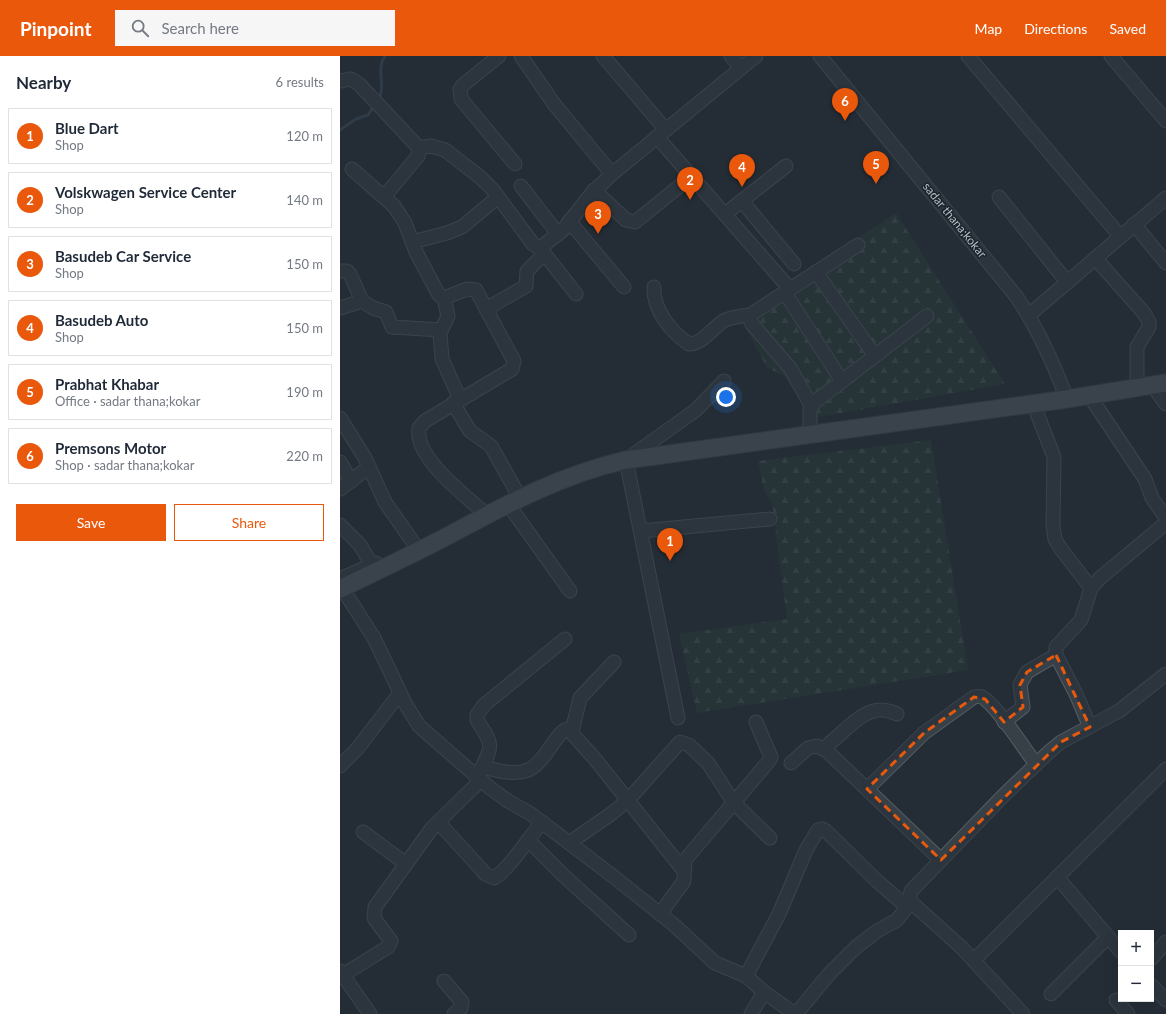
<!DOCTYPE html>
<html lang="en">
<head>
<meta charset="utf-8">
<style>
  :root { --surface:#fff; --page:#f6f6f7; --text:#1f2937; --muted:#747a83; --line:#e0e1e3; --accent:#ea580c }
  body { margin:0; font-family:Lato,sans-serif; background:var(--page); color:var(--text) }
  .controls { position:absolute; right:12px; bottom:12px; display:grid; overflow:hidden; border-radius:0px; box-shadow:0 4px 16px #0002 }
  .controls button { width:36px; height:36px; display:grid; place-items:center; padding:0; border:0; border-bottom:1px solid var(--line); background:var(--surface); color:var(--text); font:20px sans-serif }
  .you { position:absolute; left:386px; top:341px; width:14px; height:14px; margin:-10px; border:3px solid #fff; border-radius:50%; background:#1a73e8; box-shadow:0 0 0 6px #1a73e833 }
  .badge { display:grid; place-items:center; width:26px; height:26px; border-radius:50%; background:var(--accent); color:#fff; font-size:13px; font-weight:700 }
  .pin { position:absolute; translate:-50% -33px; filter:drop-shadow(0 1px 2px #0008) }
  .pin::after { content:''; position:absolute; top:21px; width:14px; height:12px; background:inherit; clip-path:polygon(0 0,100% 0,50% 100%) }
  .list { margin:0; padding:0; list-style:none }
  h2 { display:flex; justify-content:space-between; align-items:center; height:52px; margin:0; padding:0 16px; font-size:17px }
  h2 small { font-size:13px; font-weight:400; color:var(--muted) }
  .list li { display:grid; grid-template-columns:26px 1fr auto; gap:12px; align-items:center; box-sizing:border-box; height:56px; margin:0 8px 8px; padding:0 8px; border:1px solid var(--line); border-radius:0px }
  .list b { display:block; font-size:15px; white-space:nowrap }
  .list p { margin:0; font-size:13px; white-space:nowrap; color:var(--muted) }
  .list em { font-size:13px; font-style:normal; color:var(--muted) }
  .actions { display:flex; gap:8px; padding:12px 16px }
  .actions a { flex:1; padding:9px 0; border:1px solid var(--accent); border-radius:0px; text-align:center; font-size:14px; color:var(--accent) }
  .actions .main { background:var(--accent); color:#fff }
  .icon { flex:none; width:22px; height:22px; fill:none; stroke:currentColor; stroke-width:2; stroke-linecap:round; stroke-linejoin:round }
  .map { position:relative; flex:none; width:826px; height:958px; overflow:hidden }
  header { display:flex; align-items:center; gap:24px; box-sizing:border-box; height:56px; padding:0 20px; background:var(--accent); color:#fff }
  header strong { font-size:19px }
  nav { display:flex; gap:22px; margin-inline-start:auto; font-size:14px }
  .search { width:280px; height:36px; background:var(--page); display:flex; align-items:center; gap:10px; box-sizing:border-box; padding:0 14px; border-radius:0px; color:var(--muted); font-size:15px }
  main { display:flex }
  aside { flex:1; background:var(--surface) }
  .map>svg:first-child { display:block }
  .forest { fill:url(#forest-firs) }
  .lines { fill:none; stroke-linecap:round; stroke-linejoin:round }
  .stream { stroke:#3b4c5d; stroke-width:3 }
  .minor-casing { stroke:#555d64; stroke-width:15 }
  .major-casing { stroke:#404850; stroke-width:19 }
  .minor { stroke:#373f47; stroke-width:13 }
  .major { stroke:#555e67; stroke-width:17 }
  .marked { fill:none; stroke:#e8590c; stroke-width:3; stroke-dasharray:8 5; stroke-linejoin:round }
  .labels { text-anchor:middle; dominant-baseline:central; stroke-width:3; stroke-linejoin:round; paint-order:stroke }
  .street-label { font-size:12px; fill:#b2bac3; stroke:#1c242b }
</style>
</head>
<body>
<header>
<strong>Pinpoint</strong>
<div class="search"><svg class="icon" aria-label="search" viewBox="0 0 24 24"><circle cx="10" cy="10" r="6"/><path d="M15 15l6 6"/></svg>Search here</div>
<nav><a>Map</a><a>Directions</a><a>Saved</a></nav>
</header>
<main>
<aside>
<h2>Nearby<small>6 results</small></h2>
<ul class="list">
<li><span class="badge">1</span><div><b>Blue Dart</b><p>Shop</p></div><em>120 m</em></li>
<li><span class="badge">2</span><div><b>Volskwagen Service Center</b><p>Shop</p></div><em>140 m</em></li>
<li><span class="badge">3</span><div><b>Basudeb Car Service</b><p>Shop</p></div><em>150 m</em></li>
<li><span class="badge">4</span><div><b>Basudeb Auto</b><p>Shop</p></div><em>150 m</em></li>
<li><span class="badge">5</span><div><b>Prabhat Khabar</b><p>Office · sadar thana;kokar</p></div><em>190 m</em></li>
<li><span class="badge">6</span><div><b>Premsons Motor</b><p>Shop · sadar thana;kokar</p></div><em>220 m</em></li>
</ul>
<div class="actions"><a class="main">Save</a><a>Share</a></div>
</aside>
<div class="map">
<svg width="826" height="958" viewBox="0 0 826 958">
  <defs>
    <pattern id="forest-firs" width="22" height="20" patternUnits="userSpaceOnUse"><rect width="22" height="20" fill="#283b39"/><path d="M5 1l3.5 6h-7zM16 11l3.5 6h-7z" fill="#455554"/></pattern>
  </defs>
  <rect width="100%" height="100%" fill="#242d36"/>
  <g class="forest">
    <path d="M556,157L665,328L479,361L467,330L427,312L399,259Z"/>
    <path d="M591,384L628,614L357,657L339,578L447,563L432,446L424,435L418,405Z"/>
  </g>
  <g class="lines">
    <g class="stream">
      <path d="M38,44C47,31 35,13 45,0"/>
      <path d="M0,74L16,63L28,59L34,50"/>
    </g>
    <g class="minor-casing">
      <g id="minor">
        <path d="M159,0L123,29L120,33L121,43L175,108"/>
        <path d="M181,0L214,48L272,118"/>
        <path d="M263,0L326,74"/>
        <path d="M391,0L401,12"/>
        <path d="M480,0L676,240C698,272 713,306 727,343"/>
        <path d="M628,0L780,180"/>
        <path d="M771,0L826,65"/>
        <path d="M0,25L11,23L19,28L79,92L78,100L44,141"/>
        <path d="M317,81L450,233"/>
        <path d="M79,92L91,90L105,94L140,121L153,134L193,188L200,192L223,174L252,137L272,118L416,0"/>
        <path d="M12,113L54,150L60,159L65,167L76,196L99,239L104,242L127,233L136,234L174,305L172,313L85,365L79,372C74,402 127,441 147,459"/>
        <path d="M181,130L218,178"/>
        <path d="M254,134L286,164L295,166L352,120"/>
        <path d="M659,141L727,226"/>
        <path d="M402,145L454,208"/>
        <path d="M385,158L446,110"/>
        <path d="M229,165L284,231"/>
        <path d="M794,168L826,207"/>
        <path d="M72,186L107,177L122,171L158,141"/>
        <path d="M200,192L236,238"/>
        <path d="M755,202L804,257L809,266V271L797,291V331"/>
        <path d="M0,215H7L10,218L22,245L33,252L46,256L52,271L101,274"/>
        <path d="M476,216L535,300"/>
        <path d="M314,231C313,254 331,276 349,288C363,288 373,271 385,264C393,261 402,260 410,259"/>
        <path d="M445,237L502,325"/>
        <path d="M104,242L108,260L100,277L102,303L120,343"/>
        <path d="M0,252L22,245"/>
        <path d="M146,253L186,230L187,215L204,198"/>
        <path d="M689,259L826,142"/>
        <path d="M812,329L826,348"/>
        <path d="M749,339L805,423L812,442L826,462"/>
        <path d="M113,347L130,375L151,390L180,442"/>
        <path d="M693,347L714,401L713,470L715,483L721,493L751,532"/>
        <path d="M471,349L450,312L412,268L409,262L413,257L518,189"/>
        <path d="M0,362L25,402L45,446L75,489"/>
        <path d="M470,378V353L476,345L587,260"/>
        <path d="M0,406L11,425"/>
        <path d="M0,433L29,411"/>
        <path d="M168,448L230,535"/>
        <path d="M0,469L20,489L32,509"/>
        <path d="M301,475L430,463"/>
        <path d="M0,523L36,507"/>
        <path d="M4,535L34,582L66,649L79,670L150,732L168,745L191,758L274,821L333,868L375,907L406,920L424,936L455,958"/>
        <path d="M557,658C552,656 547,654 542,654C523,653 505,675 491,686L486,691L487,695L601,804"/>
        <path d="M338,662L286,404L356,354L384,325"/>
        <path d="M664,666L683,651L680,629L683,623L687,616L716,599"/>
        <path d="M750,671L736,638L716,599V591L741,564L751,532L760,522L826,467"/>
        <path d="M232,675L240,642L274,606"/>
        <path d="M451,707L468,692L477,690L487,695"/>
        <path d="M0,710L17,693L60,637"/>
        <path d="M142,711C156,714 171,719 185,715C205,710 216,674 228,673L255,703L344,815"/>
        <path d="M139,717C153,690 154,690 137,664V659L144,649L225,583"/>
        <path d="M527,733L584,677L634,641C638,640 642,640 645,643C662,657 682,690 696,708"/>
        <path d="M98,766L141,813L145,818L154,822C168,815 191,779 202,766"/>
        <path d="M23,776L66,808"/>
        <path d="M188,784L224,820L289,879"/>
        <path d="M229,787L271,758L288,744L340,686L349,689L368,707L394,747L430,782"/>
        <path d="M717,821L781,896"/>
        <path d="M320,858L344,825L345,804L429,705L431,701L416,666"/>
        <path d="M811,903L826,886"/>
        <path d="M634,904L826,713"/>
        <path d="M0,915L30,958"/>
        <path d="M3,919L48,891L51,885L34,862L35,851L92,772L141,724"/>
        <path d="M406,920L439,858L466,794L478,774L482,773L486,775L537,825L567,851"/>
        <path d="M104,925L122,946L121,952L114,958"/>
        <path d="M811,929L826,944"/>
        <path d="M711,938L768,881"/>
        <path d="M776,944L788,958"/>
        <path d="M411,958L424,936"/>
        <path d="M456,958L489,918L515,892L537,875L557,864L571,846"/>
        <path d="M683,958L622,892L571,846L570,840L571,835L663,740L710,695L721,686L779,655L826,618"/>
      </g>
    </g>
    <g class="major-casing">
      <path id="major" d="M0,533C39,514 78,496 115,476C171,446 224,418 286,404L727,343L826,327"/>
    </g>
    <use href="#minor" class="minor"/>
    <use href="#major" class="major"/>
  </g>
  <path d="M0 0H826V958H0ZM716,599L750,671L721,686L601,804L527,733L584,677L634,641L645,643L664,666L683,651L680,629L687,616Z" fill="#242d36" fill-opacity=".55" fill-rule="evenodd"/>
  <path class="marked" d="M716,599L750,671L721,686L601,804L527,733L584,677L634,641L645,643L664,666L683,651L680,629L687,616Z"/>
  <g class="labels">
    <g class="street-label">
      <text transform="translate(615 164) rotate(51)">sadar thana;kokar</text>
    </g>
  </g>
</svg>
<div class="controls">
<button>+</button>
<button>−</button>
</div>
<div class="you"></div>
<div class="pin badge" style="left:330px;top:505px">1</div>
<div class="pin badge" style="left:350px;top:144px">2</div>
<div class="pin badge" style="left:258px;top:178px">3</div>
<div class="pin badge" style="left:402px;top:131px">4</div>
<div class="pin badge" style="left:536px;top:128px">5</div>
<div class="pin badge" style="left:505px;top:65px">6</div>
</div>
</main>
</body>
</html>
